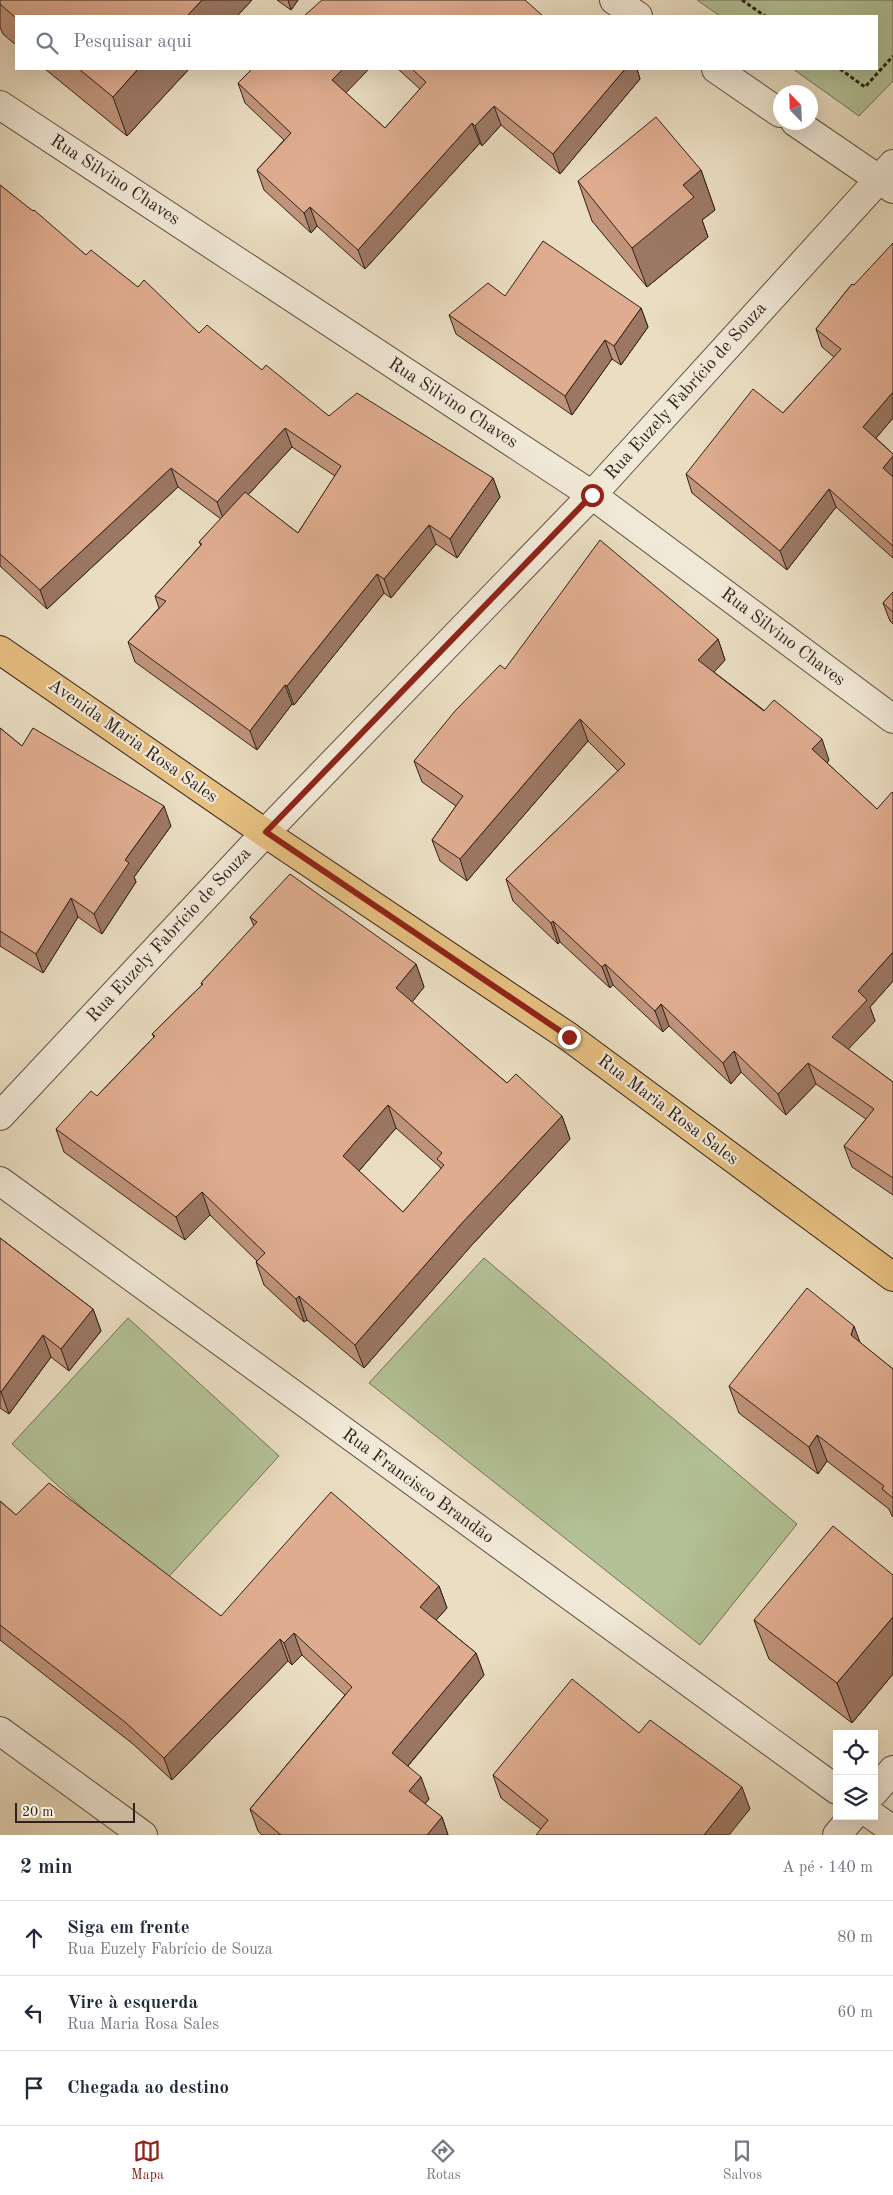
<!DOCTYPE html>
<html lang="pt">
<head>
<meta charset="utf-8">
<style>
  :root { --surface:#fff; --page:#f2f2f3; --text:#1f2937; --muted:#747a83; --line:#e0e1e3; --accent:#8f2418 }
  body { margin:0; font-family:"Old Standard TT",serif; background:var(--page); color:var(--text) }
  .controls { position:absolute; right:15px; bottom:15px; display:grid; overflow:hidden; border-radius:0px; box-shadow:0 5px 20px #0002 }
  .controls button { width:45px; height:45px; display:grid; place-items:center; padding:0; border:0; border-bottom:1px solid var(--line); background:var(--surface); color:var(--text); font:25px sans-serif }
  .compass { position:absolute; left:773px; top:85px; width:45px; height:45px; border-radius:50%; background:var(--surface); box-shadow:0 5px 20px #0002; rotate:337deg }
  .scale { position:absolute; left:15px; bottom:12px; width:120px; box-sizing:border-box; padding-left:5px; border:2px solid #31211a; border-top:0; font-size:14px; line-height:18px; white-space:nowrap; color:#31211a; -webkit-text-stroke:4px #f1e9d7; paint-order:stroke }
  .stop { position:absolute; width:15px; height:15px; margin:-11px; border:4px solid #8f2418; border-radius:50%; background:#fff }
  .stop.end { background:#8f2418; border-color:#fff; box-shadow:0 1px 5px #0008 }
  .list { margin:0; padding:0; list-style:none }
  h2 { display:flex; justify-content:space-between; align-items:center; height:65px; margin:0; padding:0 20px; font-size:21px }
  h2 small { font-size:16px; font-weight:400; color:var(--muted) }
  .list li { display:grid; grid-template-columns:32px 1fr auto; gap:15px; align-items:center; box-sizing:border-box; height:75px; padding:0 20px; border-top:1px solid var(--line) }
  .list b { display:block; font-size:19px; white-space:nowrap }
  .list p { margin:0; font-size:16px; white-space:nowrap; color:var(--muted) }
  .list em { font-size:16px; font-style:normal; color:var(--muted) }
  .icon { flex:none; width:28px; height:28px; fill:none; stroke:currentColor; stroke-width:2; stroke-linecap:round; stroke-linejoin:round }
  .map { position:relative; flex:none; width:893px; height:1835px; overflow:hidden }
  .search { position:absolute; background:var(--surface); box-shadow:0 5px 20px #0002; left:15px; right:15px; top:15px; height:55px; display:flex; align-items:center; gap:12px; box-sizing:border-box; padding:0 18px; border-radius:0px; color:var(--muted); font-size:19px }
  .sheet { height:290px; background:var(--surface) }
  nav { display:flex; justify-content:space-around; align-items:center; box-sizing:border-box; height:70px; border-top:1px solid var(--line); background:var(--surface); font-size:14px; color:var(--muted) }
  nav a { display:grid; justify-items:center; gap:2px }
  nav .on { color:var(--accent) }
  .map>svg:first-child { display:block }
  .green { fill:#b3c296; stroke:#727258 }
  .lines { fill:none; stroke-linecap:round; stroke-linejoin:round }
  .minor-casing { stroke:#5f5044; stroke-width:30 }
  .major-casing { stroke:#31211a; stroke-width:30 }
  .path { stroke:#31211a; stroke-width:3; stroke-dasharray:4 2.5; stroke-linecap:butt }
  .minor { stroke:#f1e9d7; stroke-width:28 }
  .major { stroke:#e5be80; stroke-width:28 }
  .wall { fill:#c0947b; stroke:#31211a; fill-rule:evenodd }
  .shaded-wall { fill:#9c7864; stroke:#31211a }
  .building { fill:#dfac8f; stroke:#31211a; fill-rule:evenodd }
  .route { stroke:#8f2418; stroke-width:6 }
  .labels { text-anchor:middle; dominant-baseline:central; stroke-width:4.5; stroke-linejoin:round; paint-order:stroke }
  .street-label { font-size:18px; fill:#31211a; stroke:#f1e9d7 }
</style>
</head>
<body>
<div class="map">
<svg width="893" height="1835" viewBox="0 0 893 1835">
  <rect width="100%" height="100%" fill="#eaddc1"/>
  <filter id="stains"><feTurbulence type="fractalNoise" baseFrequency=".004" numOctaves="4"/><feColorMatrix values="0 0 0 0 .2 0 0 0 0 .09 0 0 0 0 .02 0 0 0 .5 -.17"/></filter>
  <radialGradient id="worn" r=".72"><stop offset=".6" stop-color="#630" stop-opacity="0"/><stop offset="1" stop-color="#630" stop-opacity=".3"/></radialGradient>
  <g class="green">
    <path d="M697,0H893V81L859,116L793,69H877V16H720Z"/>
    <path d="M484,1258L797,1524L700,1645L369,1383Z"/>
    <path d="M128,1318L279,1456L164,1582L12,1444Z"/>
  </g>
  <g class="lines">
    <g class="minor-casing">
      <g id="minor">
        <path d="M614,0L638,16"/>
        <path d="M716,69L780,113"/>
        <path d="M0,105L592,495L893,719"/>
        <path d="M795,122L893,189"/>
        <path d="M0,1116L265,833L592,495L893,164"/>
        <path d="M0,1181L837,1790"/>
        <path d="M0,1731L143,1835"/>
        <path d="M874,1792L893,1770"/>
        <path d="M873,1816L893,1830"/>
        <path d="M837,1835L853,1816"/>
      </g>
    </g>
    <g class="major-casing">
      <path id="major" d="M0,650L265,833L569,1037L893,1277"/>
    </g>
    <g class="path">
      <path d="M742,0L765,16"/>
      <path d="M840,69L865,87L893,56"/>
    </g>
    <use href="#minor" class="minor"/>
    <use href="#major" class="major"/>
  </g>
  <g class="wall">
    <path d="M0,0H252L237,16H16V45L3,34L0,27Z"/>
    <path d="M277,0H298L291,10Z"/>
    <path d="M45,69H189L127,136Z"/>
    <path d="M398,69H637L640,79L560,174L501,125L482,146L480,143L365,269L317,226L311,233L264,190L257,170L284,140L245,103L238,83L346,93L385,128L420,89Z"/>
    <path d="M701,170L715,210L702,220L708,237L647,287L592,221L578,181Z"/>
    <path d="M0,185L86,255L199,333L262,370L329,416L493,478L500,497L457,558L436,544L391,598L384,593L294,705L292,704L257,750L135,662L128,642L159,608L155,596L201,545L199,542L221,519L178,487L47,609L0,566ZM292,447L335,476L298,533L248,495Z"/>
    <path d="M852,284L893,418L876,438L893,454V558L836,507L787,570L692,493L686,474L783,413L834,357L822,347L816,329Z"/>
    <path d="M505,296L641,308L648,327L621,365L612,359L572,415L456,334L449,315Z"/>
    <path d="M893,592V624L890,621L883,603Z"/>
    <path d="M718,639L725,660L714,672L829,760L827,763L877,809L893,793V981L870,1007L875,1021L848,1049L893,1082V1195L852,1167L844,1146L866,1119L816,1084L786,1115L741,1072L731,1084L669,1026L663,1032L613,985L610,988L560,942L558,944L513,901L506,879L618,771L588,741L467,881L440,861L432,840L456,806L422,782L414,761L505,669Z"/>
    <path d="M0,728L22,746L171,826L134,877L136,882L102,934L78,917L43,973L0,946Z"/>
    <path d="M250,917L416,964L424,987L412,1002L507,1083L562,1116L570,1139L471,1246L364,1368L307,1320L304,1322L264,1285L256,1262L257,1261L210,1215L185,1240L64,1152L56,1129L97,1096L154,1037L152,1034L202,985L201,983L254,926ZM396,1128L440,1167L441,1169L403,1212L359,1171Z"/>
    <path d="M0,1238L93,1309L101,1331L69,1371L51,1357L9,1414L0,1408Z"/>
    <path d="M859,1342L893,1369V1517L892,1516L889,1509L827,1461L818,1474L739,1413L729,1386Z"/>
    <path d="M0,1501L16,1515L221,1616L439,1586L447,1608L436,1620L476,1653L484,1675L408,1766L429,1799L425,1804L442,1817L448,1835H262L258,1831L250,1809L345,1695L302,1655L292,1665L288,1661L172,1780L133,1744L0,1640Z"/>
    <path d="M893,1575V1674L852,1723L769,1659L754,1620Z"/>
    <path d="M639,1733L750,1809L541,1829L501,1798L493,1775Z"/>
  </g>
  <g class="shaded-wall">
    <path d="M202,0H252L237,16H187Z"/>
    <path d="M288,0H298L291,10Z"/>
    <path d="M138,69H189L127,136L113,97Z"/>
    <path d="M343,69H369L339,100L332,80Z"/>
    <path d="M625,69H637L640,79L560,174L553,154Z"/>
    <path d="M494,106L501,125L482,146L475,126Z"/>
    <path d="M472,123L480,143L365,269L358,250Z"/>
    <path d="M701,170L715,210L702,220L708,237L647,287L632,248L683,185Z"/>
    <path d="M310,207L317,226L311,233L304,213Z"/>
    <path d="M641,308L648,327L621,365L614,346Z"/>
    <path d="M605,340L612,359L572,415L565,396Z"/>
    <path d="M893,392V418L870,445L863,427Z"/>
    <path d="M285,428L292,447L224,521L217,502Z"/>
    <path d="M893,456V483L883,468Z"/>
    <path d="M171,468L178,487L47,609L40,590Z"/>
    <path d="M493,478L500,497L457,558L450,539Z"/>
    <path d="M829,489L836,507L787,570L780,551Z"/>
    <path d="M429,525L436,544L391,598L384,579Z"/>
    <path d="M377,574L384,593L294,705L287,686Z"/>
    <path d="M718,639L725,660L706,681L698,660Z"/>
    <path d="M285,685L292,704L257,750L250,731Z"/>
    <path d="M580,719L588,741L467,881L460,859Z"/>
    <path d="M822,739L829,760L819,770L812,749Z"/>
    <path d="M164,806L171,826L134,877L136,882L102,934L94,914L125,860Z"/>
    <path d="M71,898L78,917L43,973L36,954Z"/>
    <path d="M553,921L560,942L558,944L551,923Z"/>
    <path d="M893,952V981L870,1007L875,1021L839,1059L832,1037L858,991Z"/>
    <path d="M416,964L424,987L405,1011L396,988Z"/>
    <path d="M605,964L613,985L610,988L602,967Z"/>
    <path d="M661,1004L669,1026L663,1032L655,1011Z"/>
    <path d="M734,1051L741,1072L731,1084L723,1063Z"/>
    <path d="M808,1063L816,1084L786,1115L778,1094Z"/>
    <path d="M388,1105L396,1128L352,1179L343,1156Z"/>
    <path d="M562,1116L570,1139L471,1246L364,1368L355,1345L462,1223Z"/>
    <path d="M202,1192L210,1215L185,1240L176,1217Z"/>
    <path d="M299,1296L307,1320L304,1322L296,1299Z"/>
    <path d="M93,1309L101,1331L69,1371L61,1349Z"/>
    <path d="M854,1326L864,1353L851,1335Z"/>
    <path d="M43,1335L51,1357L9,1414L1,1392Z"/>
    <path d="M817,1435L827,1461L818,1474L809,1447Z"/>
    <path d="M439,1586L447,1608L428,1629L420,1607Z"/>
    <path d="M893,1617V1674L852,1723L837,1683Z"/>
    <path d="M294,1633L302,1655L292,1665L284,1643Z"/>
    <path d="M280,1639L288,1661L172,1780L164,1758Z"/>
    <path d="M476,1653L484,1675L400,1775L392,1753Z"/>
    <path d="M421,1777L429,1799L417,1813L409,1791Z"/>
    <path d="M742,1787L750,1809L729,1835H704Z"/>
    <path d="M442,1817L448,1835H427Z"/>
  </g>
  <g class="building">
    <path d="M0,0H202L187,16H16V18L0,4Z"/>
    <path d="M322,0H525L543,16H304Z"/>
    <path d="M79,69H138L113,97Z"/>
    <path d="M252,69H343L332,80L385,128L426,82L412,69H625L553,154L494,106L475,126L472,123L358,250L310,207L304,213L257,170L291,133L238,83Z"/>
    <path d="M656,117L701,170L683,185L694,197L632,248L578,181Z"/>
    <path d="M0,185L33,211L34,210L86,255L91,250L138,287L144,280L199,333L207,325L262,370L266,365L329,416L357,393L493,478L450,539L429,525L384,579L377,574L287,686L285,685L250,731L128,642L166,601L155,596L202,544L199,542L245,492L298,533L341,466L285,428L217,502L171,468L40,590L0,554Z"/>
    <path d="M543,241L641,308L614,346L605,340L565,396L449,315L488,283L505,296Z"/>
    <path d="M893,243V392L863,427L893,454V456L883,468L893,477V546L829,489L780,551L686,474L753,389L783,413L841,349L816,329L852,284L854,285Z"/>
    <path d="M600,540L718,639L698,660L764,711L774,700L822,739L812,749L877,809L892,792L893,793V952L858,991L867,1000L832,1037L893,1082V1178L844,1146L874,1109L808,1063L778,1094L734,1051L723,1063L661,1004L655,1011L605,964L602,967L553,921L551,923L506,879L625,764L580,719L460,859L432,840L463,796L414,761L455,711L500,665L505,669Z"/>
    <path d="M893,592V612L883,603Z"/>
    <path d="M0,728L22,746L33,728L164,806L125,860L129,863L94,914L71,898L36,954L0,931Z"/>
    <path d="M290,874L416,964L396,988L507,1083L516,1074L562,1116L462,1223L355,1345L299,1296L296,1299L256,1262L265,1253L202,1192L176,1217L56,1129L91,1091L97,1096L155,1036L152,1034L203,984L201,983L257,922L250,917ZM388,1105L442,1153L437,1159L444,1165L403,1212L343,1156Z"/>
    <path d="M0,1238L93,1309L61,1349L43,1335L1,1392L0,1391Z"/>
    <path d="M807,1288L854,1326L851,1335L893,1369V1498L882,1489L884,1486L817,1435L809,1447L729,1386Z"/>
    <path d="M49,1483L221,1616L331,1492L439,1586L420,1607L476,1653L392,1753L421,1777L409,1791L442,1817L427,1835H281L250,1809L352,1687L294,1633L284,1643L280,1639L164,1758L125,1722L0,1625V1501L16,1515Z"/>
    <path d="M833,1526L893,1575V1617L837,1683L754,1620Z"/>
    <path d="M572,1679L639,1733L650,1720L742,1787L704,1835H536L548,1820L493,1775Z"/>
  </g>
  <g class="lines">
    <path class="route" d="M569,1037L266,832L592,495"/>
  </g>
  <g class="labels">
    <g class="street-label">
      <text transform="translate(115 180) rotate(33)">Rua Silvino Chaves</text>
      <text transform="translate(686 391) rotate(-48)">Rua Euzely Fabrício de Souza</text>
      <text transform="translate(453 403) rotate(33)">Rua Silvino Chaves</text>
      <text transform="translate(783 637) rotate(37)">Rua Silvino Chaves</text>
      <text transform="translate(133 741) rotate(35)">Avenida Maria Rosa Sales</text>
      <text transform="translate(169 935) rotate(-47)">Rua Euzely Fabrício de Souza</text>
      <text transform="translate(668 1110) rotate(37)">Rua Maria Rosa Sales</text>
      <text transform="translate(418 1486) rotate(36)">Rua Francisco Brandão</text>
    </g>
  </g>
  <rect width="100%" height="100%" filter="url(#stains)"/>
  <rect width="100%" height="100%" fill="url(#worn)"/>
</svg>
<div class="controls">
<button><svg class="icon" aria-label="locate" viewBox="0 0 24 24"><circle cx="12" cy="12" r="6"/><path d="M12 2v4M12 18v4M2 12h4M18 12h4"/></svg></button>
<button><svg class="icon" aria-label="layers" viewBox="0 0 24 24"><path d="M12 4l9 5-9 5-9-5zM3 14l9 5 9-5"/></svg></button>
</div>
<svg class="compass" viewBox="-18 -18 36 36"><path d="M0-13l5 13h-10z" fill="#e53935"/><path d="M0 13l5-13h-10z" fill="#747a83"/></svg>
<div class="scale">20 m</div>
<div class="stop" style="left:592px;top:495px"></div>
<div class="stop end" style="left:569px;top:1037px"></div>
<div class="search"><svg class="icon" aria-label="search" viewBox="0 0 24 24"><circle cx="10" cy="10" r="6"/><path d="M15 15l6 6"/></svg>Pesquisar aqui</div>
</div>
<section class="sheet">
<h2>2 min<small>A pé · 140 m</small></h2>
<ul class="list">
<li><svg class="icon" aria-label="ahead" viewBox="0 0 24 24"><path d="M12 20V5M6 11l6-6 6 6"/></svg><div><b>Siga em frente</b><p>Rua Euzely Fabrício de Souza</p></div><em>80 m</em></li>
<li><svg class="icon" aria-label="left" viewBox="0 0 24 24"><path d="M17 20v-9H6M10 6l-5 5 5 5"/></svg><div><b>Vire à esquerda</b><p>Rua Maria Rosa Sales</p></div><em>60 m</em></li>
<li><svg class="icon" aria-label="arrive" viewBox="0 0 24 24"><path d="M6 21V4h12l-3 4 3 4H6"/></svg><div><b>Chegada ao destino</b></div></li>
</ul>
</section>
<nav>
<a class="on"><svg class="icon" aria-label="map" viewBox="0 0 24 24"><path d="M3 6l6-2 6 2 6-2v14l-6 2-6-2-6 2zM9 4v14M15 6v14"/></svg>Mapa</a>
<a><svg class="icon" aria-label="directions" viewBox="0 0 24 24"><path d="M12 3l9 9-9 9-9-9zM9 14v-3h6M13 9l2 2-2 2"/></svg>Rotas</a>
<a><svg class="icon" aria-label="saved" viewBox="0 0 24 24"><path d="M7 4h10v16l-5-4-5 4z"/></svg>Salvos</a>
</nav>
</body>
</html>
